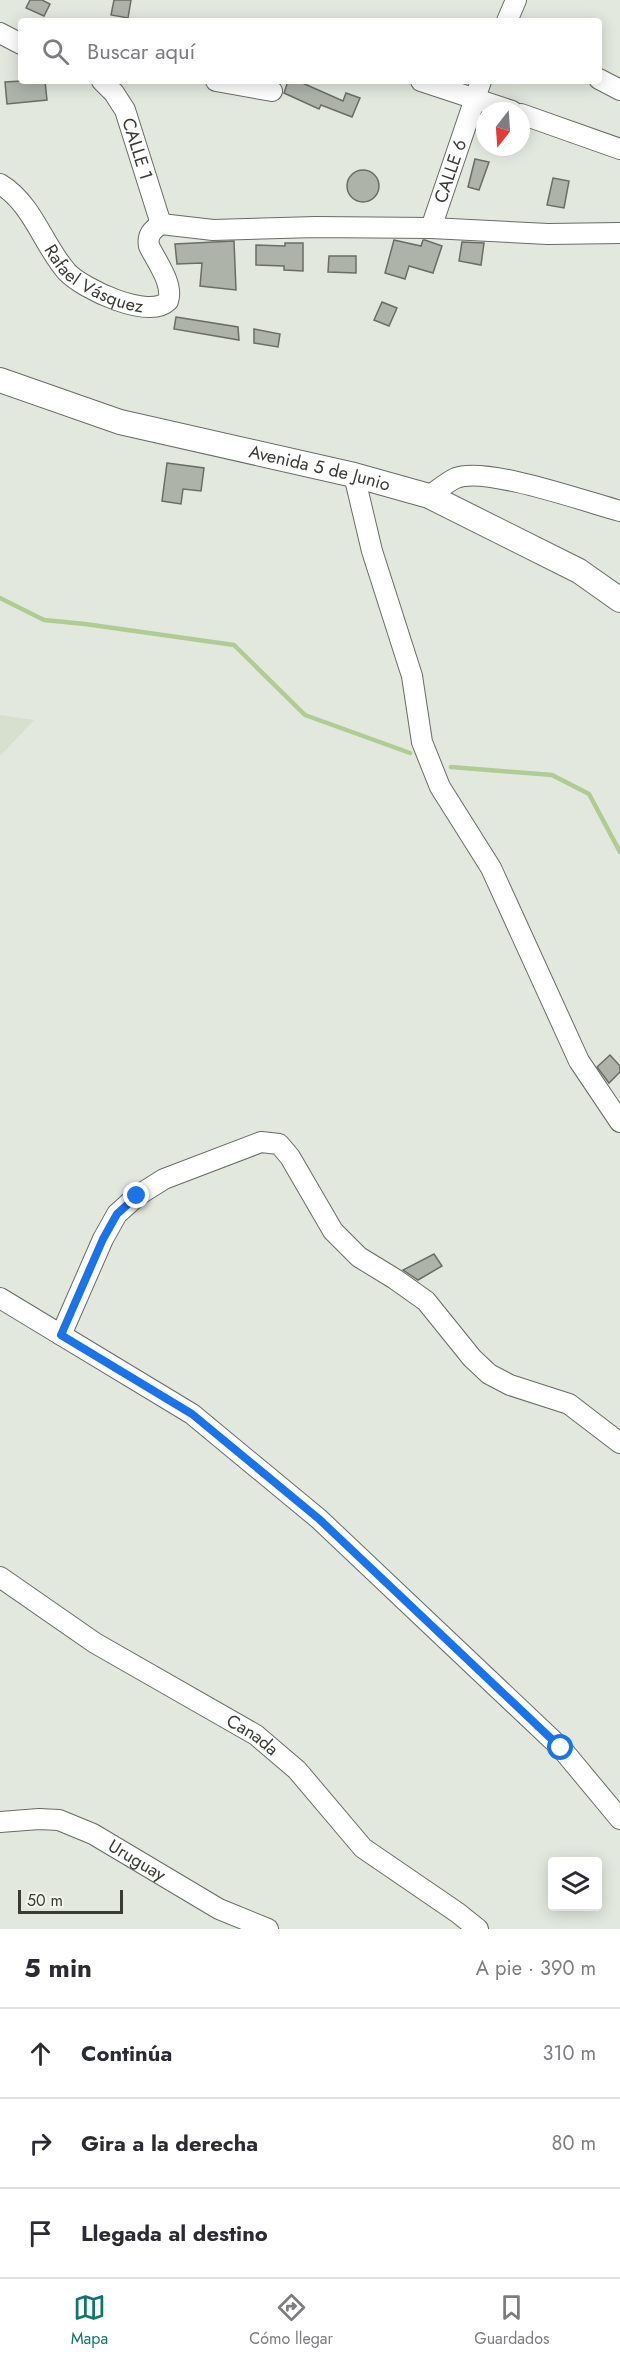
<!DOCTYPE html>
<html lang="es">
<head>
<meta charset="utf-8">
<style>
  :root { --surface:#fff; --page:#f7f7f7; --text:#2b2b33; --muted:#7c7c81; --line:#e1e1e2; --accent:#0f766e }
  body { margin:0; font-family:Jost,sans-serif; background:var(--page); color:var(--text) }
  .controls { position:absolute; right:18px; bottom:18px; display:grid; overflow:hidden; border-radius:6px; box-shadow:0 3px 15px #0003 }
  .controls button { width:54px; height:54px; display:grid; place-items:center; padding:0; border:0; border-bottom:2px solid var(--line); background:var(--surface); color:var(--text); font:30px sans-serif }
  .compass { position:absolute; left:476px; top:102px; width:54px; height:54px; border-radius:50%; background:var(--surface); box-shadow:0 3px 15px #0003; rotate:197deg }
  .scale { position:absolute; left:18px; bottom:15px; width:105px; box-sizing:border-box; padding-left:6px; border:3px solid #393b37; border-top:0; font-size:16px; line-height:21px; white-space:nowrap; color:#393b37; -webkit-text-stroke:4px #f1f6ec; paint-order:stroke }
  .stop { position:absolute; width:18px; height:18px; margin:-14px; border:4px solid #1a73e8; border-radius:50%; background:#fff }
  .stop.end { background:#1a73e8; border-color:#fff; box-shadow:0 2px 6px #0008 }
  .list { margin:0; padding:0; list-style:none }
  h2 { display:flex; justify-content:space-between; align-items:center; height:78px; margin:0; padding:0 24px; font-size:26px }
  h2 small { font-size:20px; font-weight:400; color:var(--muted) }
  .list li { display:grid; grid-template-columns:39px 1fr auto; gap:18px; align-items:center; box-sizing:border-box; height:90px; padding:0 24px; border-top:2px solid var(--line) }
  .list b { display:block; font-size:22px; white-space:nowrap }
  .list em { font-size:20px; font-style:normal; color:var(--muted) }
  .icon { flex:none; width:33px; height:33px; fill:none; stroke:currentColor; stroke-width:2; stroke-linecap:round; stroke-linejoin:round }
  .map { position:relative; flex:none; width:620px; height:1929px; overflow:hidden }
  .search { position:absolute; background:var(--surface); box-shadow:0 3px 15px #0003; left:18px; right:18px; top:18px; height:66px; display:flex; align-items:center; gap:15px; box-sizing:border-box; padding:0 21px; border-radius:6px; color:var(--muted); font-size:22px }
  .sheet { height:348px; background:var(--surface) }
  nav { display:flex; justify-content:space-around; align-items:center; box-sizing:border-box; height:84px; border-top:2px solid var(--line); background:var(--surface); font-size:16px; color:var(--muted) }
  nav a { display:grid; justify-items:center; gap:3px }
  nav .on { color:var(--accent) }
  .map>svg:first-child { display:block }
  .built { fill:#d7dfcf }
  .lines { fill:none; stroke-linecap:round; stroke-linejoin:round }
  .stream { stroke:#b0cb94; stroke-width:4.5 }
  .building { fill:#aeb3aa; stroke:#696d65; stroke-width:1.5 }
  .minor-casing { stroke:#686c64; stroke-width:22 }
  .major-casing { stroke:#686c64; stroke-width:26 }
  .minor { stroke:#fff; stroke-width:20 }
  .major { stroke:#fff; stroke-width:24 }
  .route { stroke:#1a73e8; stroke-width:8 }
  .labels { text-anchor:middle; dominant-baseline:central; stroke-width:4.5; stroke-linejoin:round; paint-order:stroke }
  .street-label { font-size:18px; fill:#393b37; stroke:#f1f6ec }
</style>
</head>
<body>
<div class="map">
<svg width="620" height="1929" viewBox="0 0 620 1929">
  <rect width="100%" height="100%" fill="#e3e8df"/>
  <path class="built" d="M0,715L34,720L0,756Z"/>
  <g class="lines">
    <g class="stream">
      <path d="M0,598L44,620L85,624L234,645L305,715L410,753"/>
      <path d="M451,767L552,775L589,794L620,852"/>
    </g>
  </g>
  <g class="building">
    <path d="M30,0H42L50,4L44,16L26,8Z"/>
    <path d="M114,0H131L128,18L111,15Z"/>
    <path d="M21,81H45L47,100L7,104L5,82Z"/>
    <path d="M288,81H298L343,101L346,93L360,98L352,117L321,105L319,109L284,93Z"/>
    <path d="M475,159L489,162L479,190L468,187Z"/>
    <circle cx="363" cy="186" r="16"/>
    <path d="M553,178L569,181L564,208L547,205Z"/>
    <path d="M394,240L421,246L423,240H425L442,246L433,273L409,266L405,279L385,273Z"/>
    <path d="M234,241L236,290L200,286L202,263L177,264L175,244Z"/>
    <path d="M462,242L484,243L481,265L459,261Z"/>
    <path d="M285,243H303V271L284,270V266L256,265V245L285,246Z"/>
    <path d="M329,256H356V273L328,272Z"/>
    <path d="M382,302L397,308L389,326L374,320Z"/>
    <path d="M176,317L238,327L239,340L174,329Z"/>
    <path d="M254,329L280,334L278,347L254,343Z"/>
    <path d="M167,463L204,468L201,491L183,489L181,504L162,501Z"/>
    <path d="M610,1055L620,1066V1072L609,1083L597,1067Z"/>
    <path d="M434,1254L442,1266L418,1280L403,1270Z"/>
  </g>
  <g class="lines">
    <g class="minor-casing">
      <g id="minor">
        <path d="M507,21L516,0"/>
        <path d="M0,33L21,44"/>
        <path d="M599,79L620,90"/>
        <path id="s1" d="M102,81L114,93L125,110L161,224"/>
        <path d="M216,81L272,91"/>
        <path d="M421,81L512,111"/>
        <path d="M521,114L620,149"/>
        <path id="s2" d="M0,184C33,204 43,245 67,272C83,289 149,320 168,301C174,284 156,261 149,246C147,235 152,230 161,224"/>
        <path d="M161,224L213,230L316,227L431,228L548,234L620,233"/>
        <path id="s3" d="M431,228L481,81"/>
        <path d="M354,475L372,551L412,676L422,742L440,787L491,868L579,1061L620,1122"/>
        <path d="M429,496C438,490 447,482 456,478C485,466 587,502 620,511"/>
        <path d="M0,1298L192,1414L319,1519L561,1748L620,1819"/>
        <path d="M61,1335L103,1239L117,1214L137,1196L164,1179L261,1142L279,1144L290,1157L333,1231L359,1257L395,1279L426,1301L472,1358L489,1374L510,1385L569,1404L620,1443"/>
        <path id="s4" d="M0,1577L95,1643L256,1735L297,1770L363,1848L458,1913L478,1929"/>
        <path id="s5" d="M0,1822L39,1819L59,1820L93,1834L219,1909L268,1929"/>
      </g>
    </g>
    <g class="major-casing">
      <g id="major">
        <path id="s6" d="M0,380L120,422L354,475L429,496L579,571L620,600"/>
      </g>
    </g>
    <use href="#minor" class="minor"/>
    <use href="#major" class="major"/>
  </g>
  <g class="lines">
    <path class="route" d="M137,1196L117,1214L103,1239L61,1335L192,1414L319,1519L561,1748"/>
  </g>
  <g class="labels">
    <g class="street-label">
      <text stroke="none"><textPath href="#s1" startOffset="78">CALLE 1</textPath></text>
      <text stroke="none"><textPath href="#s3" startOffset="60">CALLE 6</textPath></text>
      <text stroke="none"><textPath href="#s2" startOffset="138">Rafael Vásquez</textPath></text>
      <text stroke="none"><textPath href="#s6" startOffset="332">Avenida 5 de Junio</textPath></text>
      <text stroke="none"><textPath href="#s4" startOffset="298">Canada</textPath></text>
      <text stroke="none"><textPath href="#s5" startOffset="147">Uruguay</textPath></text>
    </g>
  </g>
</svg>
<div class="controls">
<button><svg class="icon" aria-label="layers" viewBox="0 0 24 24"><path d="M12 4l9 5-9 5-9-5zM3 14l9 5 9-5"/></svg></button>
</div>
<svg class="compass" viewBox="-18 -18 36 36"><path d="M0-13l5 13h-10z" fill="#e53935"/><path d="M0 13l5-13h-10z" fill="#7c7c81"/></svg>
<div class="scale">50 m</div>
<div class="stop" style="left:561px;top:1748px"></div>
<div class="stop end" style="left:137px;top:1196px"></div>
<div class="search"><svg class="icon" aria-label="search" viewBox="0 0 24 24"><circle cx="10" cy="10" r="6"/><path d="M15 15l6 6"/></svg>Buscar aquí</div>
</div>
<section class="sheet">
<h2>5 min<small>A pie · 390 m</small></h2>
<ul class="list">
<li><svg class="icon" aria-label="ahead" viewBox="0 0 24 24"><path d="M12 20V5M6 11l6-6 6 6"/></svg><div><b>Continúa</b></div><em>310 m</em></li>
<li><svg class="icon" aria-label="right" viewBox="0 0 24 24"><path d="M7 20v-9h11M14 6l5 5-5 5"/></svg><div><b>Gira a la derecha</b></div><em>80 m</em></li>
<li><svg class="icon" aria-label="arrive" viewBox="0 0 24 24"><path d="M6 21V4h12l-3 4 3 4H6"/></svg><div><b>Llegada al destino</b></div></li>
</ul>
</section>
<nav>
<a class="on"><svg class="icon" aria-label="map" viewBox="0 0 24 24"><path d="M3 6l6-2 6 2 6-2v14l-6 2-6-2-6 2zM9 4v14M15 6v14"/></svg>Mapa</a>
<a><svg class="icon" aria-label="directions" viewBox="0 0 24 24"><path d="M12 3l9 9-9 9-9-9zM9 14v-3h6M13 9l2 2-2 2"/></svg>Cómo llegar</a>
<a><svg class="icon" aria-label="saved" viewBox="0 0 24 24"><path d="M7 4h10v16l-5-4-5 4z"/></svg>Guardados</a>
</nav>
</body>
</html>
